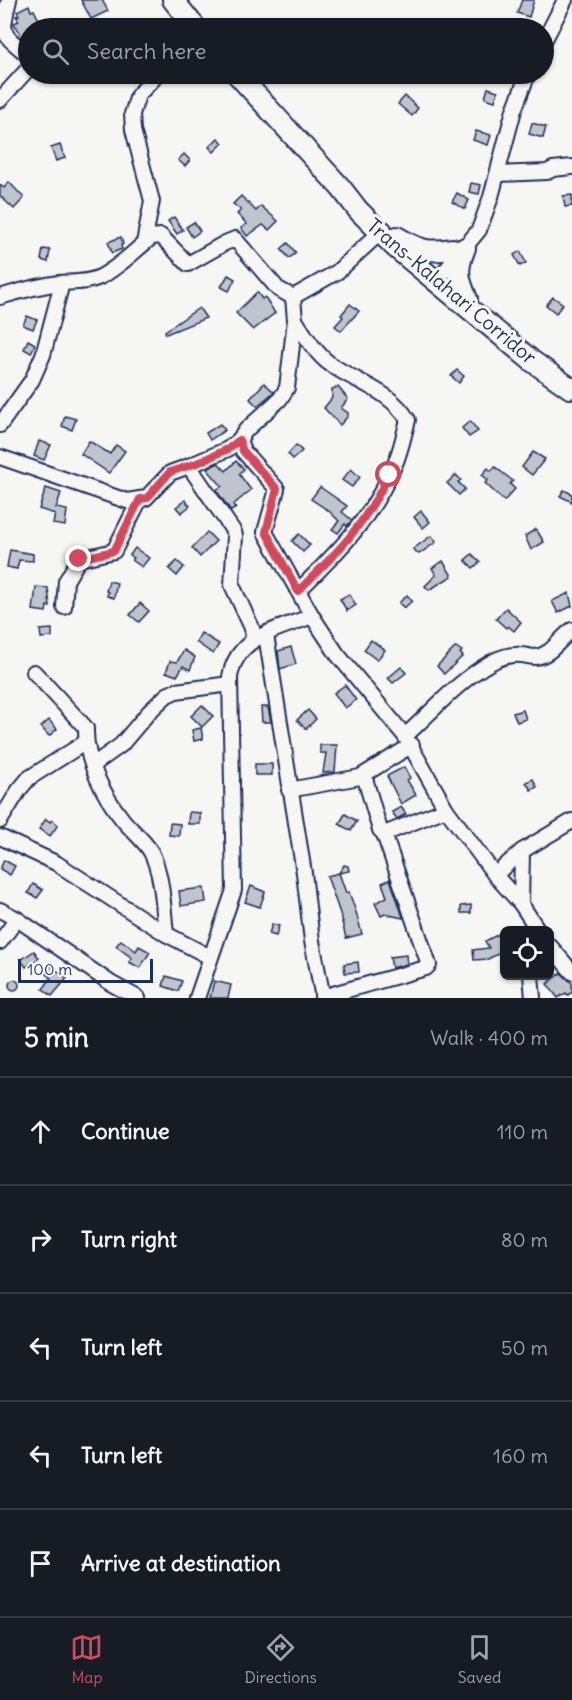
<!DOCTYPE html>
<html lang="en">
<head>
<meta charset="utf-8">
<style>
  :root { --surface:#171b24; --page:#242831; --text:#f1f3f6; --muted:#9ea1a6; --line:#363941; --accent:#d1495b }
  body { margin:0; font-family:Delius,sans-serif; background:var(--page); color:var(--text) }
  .controls { position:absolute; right:18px; bottom:18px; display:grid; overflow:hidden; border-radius:9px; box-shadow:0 2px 4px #0004 }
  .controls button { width:54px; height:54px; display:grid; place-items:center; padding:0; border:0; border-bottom:2px solid var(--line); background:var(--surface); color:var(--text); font:30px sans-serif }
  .scale { position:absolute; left:18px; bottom:15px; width:135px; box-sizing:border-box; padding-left:6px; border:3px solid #1b2f5e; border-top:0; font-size:16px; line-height:21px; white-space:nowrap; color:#1b2f5e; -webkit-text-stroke:4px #f6f6f2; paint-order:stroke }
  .stop { position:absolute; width:18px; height:18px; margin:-14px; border:4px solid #d1495b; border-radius:50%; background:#fff }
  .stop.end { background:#d1495b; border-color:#fff; box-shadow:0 2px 6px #0008 }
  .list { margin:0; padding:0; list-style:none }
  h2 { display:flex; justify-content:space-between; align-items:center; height:78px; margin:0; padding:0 24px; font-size:26px }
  h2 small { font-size:20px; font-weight:400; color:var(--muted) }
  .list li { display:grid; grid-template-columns:39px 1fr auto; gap:18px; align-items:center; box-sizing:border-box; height:108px; padding:0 24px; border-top:2px solid var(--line) }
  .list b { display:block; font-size:22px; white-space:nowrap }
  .list em { font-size:20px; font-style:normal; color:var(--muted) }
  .icon { flex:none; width:33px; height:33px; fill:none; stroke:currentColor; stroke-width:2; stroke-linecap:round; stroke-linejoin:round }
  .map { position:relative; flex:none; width:572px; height:998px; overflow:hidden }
  .search { position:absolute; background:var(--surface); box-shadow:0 2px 4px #0004; left:18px; right:18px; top:18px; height:66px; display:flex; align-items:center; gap:15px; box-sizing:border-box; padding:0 21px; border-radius:33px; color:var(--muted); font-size:22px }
  .sheet { height:618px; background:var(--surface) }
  nav { display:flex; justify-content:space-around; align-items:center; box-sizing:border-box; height:84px; border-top:2px solid var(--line); background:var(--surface); font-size:16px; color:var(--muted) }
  nav a { display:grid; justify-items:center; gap:3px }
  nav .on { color:var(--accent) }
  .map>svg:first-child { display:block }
  .building { fill:#c0c4cd; stroke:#1b2f5e; stroke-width:1.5 }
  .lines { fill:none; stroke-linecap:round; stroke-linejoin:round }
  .minor-casing { stroke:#1b2f5e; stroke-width:18 }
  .highway-casing { stroke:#1b2f5e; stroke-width:24 }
  .minor { stroke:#f6f6f2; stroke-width:14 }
  .highway { stroke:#f6f6f2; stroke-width:20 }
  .route { stroke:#d1495b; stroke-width:8 }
  .labels { text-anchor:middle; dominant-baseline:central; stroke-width:6; stroke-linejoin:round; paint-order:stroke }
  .street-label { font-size:20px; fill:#1b2f5e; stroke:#f6f6f2 }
</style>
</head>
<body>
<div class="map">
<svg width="572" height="998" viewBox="0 0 572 998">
  <rect width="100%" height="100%" fill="#f6f6f2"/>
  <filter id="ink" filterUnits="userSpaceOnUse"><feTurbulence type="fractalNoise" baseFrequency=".0167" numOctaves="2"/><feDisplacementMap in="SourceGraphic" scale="12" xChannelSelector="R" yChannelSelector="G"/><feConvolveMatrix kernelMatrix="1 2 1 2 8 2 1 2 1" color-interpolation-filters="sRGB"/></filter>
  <g filter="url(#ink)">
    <g class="building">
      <path d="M81,0H102L108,11L91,19Z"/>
      <path d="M522,0H534L529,17L517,13Z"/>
      <path d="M29,5L31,11L34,10L43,28H28V37L23,39L14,23L19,21L16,16L19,15L17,11Z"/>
      <path d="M124,74H142L132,82Z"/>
      <path d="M488,88L498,91L495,101L485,98Z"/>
      <path d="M405,96L418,108L412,116L398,104Z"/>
      <path d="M532,123L546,127L543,138L529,134Z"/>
      <path d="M476,131L491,135L488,145L473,140Z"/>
      <path d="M218,138L223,143L214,152L209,147Z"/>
      <path d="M60,145L65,158L56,161L51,148Z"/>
      <path d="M184,154L190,160L185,166L178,160Z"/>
      <path d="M9,182L24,198L14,209L0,196V185L4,188Z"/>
      <path d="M471,183L481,185L479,194L469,192Z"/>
      <path d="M457,193L469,200L465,209L452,202Z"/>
      <path d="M572,195V206L565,207L563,196Z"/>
      <path d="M241,196L256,211L261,206L278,221L269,230L263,225L247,236L241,228L247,224L237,214L241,210L233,204Z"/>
      <path d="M174,217L183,230L177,234L168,221Z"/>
      <path d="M194,222L200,231L192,237L186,227Z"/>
      <path d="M121,237L123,244L121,245L122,249L112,253L108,242Z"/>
      <path d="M288,243L296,253L289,258L281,249Z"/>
      <path d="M43,249L50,250L48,262L41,260Z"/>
      <path d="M520,251L526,263L520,266L514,255Z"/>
      <path d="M228,275L235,279L229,291L221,287Z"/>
      <path d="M257,292L262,299L265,297L275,313L253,330L236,313Z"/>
      <path d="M553,297L563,304L556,313L546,305Z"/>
      <path d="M350,304L359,311L341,331L335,326L343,317L341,315Z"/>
      <path d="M199,308L206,318L166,334L165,331Z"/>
      <path d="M27,316L37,320L33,329L23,325Z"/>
      <path d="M28,340L35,344L31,353L24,349Z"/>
      <path d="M457,370L464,376L459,383L451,376Z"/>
      <path d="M264,383L274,392L257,406L250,399Z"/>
      <path d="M338,387L348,399L341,408L348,413V416L340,425L324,408L332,398V389Z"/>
      <path d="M65,416L76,419L72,430L62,426Z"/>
      <path d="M470,421L478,431L469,437L462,428Z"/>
      <path d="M220,424L225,430L210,440L206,433Z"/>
      <path d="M39,441L51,445L44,460L34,456Z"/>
      <path d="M89,441L110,454L116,445L125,451L109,473L81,454Z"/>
      <path d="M296,445L302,451L293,459L288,454Z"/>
      <path d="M533,452L545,459L532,475L522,467Z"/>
      <path d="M236,461L244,469L239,474L251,490L233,505L236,508L231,511L216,490L222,486L207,469L218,463L226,471Z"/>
      <path d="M495,467L513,481L510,484L515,489L504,501L485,483L488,480L482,475L488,468L491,471Z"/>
      <path d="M351,469L360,477L352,487L342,480Z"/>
      <path d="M456,475L461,480L458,482L465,489L459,495L447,483Z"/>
      <path d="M320,487L347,506L342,512L352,520L347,526L345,524L338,533L332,529L339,521L329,511L311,499Z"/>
      <path d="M46,488L61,493L56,508L67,510L65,526L53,524L55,514L39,509Z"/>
      <path d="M564,490L572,494V502L560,496Z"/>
      <path d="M185,500L190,506L181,513L176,507Z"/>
      <path d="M421,511L430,522L423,528L414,517Z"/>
      <path d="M536,529L544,542L531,550L525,536Z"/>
      <path d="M207,532L216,541L200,557L192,548Z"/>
      <path d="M299,534L310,545L303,552L292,541Z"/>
      <path d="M431,536L436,542L419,554L413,549Z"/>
      <path d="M135,548L149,558L142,567L132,560L134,558L130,555Z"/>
      <path d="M10,550L33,554V561L19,560L17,569L7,567Z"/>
      <path d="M472,554L480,562L473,568L465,560Z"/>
      <path d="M177,561L184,567L177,576L169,569Z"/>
      <path d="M443,561L452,576L429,590L425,586L436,575L432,568Z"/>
      <path d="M109,581L117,583L114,598L107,596L108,592L106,591Z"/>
      <path d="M36,587L48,588L50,607L47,606L46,612L33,610Z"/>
      <path d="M569,593L572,606L558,613L552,601Z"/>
      <path d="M349,594L356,605L347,611L340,599Z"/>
      <path d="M407,595L412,601L404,608L399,603Z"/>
      <path d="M140,603L149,611L139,622L130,615Z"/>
      <path d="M506,608L521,622L514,631L508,626L506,628L496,619Z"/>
      <path d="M52,629V637L41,638L40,630Z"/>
      <path d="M201,633L219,644L213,654L196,642Z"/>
      <path d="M371,640L385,650L377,660L364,650Z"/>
      <path d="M291,647L296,664L280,669L278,651Z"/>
      <path d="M456,647L462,651L460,653L463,656L444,674L437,666Z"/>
      <path d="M184,650L195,657L190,670L183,666L177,676L166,672L170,661L177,662Z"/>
      <path d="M401,667L406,673L393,683L388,678Z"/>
      <path d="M345,685L356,700L345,708L334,693Z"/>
      <path d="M202,705L213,716L202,727L191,716Z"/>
      <path d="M261,707H268L271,722H262Z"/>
      <path d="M308,710L316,719L306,729L297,720Z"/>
      <path d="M523,710L526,719L517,722L513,713Z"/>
      <path d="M49,720L57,729L49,736L41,727Z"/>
      <path d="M201,728L203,739L194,741L192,730Z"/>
      <path d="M320,745H337L335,772L323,773L326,753H320Z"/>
      <rect x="255" y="764" width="17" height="11"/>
      <path d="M404,767L410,778L407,780L416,795L401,804L387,776Z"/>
      <path d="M533,779L537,787L531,790L526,782Z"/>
      <path d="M401,807L406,814L397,819L392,812Z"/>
      <path d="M189,812L200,813V824H188Z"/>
      <path d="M345,814L357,821L351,831L339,824Z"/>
      <path d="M46,819L50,822L52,820L58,825L50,836L39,829Z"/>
      <path d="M170,823L180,824L179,836L169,835Z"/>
      <path d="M4,860L15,866L10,875L0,869Z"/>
      <path d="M344,865L348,866L349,871L339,873L346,893L349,892L356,912L362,934L346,938L342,922H343L327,876L339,873Z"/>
      <path d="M390,879L403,917V918L385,914L381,916L375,903L387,897L382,883Z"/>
      <path d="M33,884L43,890L37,898L28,893Z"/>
      <path d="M251,886L265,892L260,907L245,902Z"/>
      <path d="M204,888L206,902L181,906L179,891Z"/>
      <path d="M471,905V913H461V906Z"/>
      <path d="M272,924L279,926L276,936L269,934Z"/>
      <path d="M499,934L504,945V951L488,959L474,960L473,950L489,948L485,941Z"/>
      <path d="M121,940L136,951L139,946L150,952L140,968L129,962L132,958L116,946Z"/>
      <path d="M34,951L39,958L26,967L21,960Z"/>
      <path d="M406,955L407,964L392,968L390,957Z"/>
      <path d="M358,962L359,972L345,973L344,964Z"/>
      <path d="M50,965L67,978L52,996L43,989L51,978L44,972Z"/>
      <path d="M561,973L572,983V992L568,995L566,993L558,998L547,984Z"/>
      <path d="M166,976L182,981L178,991L163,986Z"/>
      <circle cx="14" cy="985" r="5"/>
      <path d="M214,981L231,985L228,998H210Z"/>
    </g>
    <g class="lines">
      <g class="minor-casing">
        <g id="minor">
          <path d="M9,0C0,36 2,33 28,55"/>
          <path d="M544,41L565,0"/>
          <path d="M0,100L28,69"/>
          <path d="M498,174L547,172L553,169L572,167"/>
          <path d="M384,229L337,272L293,297L295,320L287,388L280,399L246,430L239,440L243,451L277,489L265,532L312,616L337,654L405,736L446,809L495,875L521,904L538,930"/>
          <path d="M144,243L152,201L133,130L132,114L138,95L158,74"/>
          <path d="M436,282L479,230L491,197L514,110L528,74"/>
          <path d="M0,297C19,291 39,286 59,283C74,282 87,283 100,277C120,267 135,250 152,237L161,236L188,264L225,243L235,239L278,289L293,297"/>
          <path d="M295,320C305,335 315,353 330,364C357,383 390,390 408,420C404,434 401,450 395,464C372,518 339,551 298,591"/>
          <path d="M0,425L32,380L43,355L62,283"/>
          <path d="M239,440L228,449L189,466L234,532L235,536L232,585L252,628L253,639"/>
          <path d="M0,457L127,501L146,498L170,473L189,466"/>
          <path d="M64,607L66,581L79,559L114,551L140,499"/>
          <path d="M266,635L304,873L312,941L323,998"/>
          <path d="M34,672L86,728C85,760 103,795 123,820C132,831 144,840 151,852C163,876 163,907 166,934"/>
          <path d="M405,736C432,712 458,681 490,663C499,658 511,654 521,655C525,655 530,657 535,657C552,655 559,639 572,630"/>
          <path d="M93,765L121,745L149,712L167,695L176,691L230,684"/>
          <path d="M289,790L360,777L412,745"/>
          <path d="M0,821L19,790L29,778L86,742"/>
          <path d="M384,834L446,809"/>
          <path d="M0,837L56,863L166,934L210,957"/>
          <path d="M495,875L522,851L572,821"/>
          <path d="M521,904L522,851"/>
          <path d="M0,910L17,919L112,984L138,998"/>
          <path d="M0,942L17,919"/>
          <path d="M550,946L572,972"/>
          <path d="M531,975L533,998"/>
          <path d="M322,997L426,968L429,965L384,834L380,830L364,775"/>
          <path d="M197,998L234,890L230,677C237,635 278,630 312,616"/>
        </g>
      </g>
      <g class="highway-casing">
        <g id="highway">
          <path d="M173,0L196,28"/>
          <path d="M237,74L341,188L358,210L395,247L532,361L570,388"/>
          <path d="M397,237C419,250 427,253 452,249"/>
          <path d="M465,248C456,270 458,278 467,299"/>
        </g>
      </g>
      <use href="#minor" class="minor"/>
      <use href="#highway" class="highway"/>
    </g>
  </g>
  <g class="lines" filter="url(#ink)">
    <path class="route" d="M79,559L114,551L140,499L147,498L170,472L197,463L228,449L239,440L243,451L277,489L266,532L298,591C339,551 363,527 389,475"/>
  </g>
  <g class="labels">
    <g class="street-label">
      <text transform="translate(452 291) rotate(40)">Trans-Kalahari Corridor</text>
    </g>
  </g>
</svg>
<div class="controls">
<button><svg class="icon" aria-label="locate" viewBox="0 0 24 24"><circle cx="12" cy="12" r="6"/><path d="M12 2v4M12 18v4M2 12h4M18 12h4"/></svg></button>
</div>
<div class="scale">100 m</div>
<div class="stop" style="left:389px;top:475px"></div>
<div class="stop end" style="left:79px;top:559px"></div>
<div class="search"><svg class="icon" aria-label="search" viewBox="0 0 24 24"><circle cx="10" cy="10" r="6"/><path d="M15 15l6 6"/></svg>Search here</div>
</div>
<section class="sheet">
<h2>5 min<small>Walk · 400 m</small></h2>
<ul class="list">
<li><svg class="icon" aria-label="ahead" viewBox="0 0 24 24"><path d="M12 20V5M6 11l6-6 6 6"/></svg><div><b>Continue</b></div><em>110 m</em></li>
<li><svg class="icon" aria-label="right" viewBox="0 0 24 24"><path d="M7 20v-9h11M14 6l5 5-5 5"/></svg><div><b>Turn right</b></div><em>80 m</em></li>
<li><svg class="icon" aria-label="left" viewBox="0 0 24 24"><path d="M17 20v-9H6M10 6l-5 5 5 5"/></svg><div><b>Turn left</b></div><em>50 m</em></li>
<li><svg class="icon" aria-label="left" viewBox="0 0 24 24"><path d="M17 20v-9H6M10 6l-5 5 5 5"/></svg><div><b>Turn left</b></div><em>160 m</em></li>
<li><svg class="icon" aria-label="arrive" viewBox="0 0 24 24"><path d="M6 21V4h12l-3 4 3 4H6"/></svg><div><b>Arrive at destination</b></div></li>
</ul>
</section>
<nav>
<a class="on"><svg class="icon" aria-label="map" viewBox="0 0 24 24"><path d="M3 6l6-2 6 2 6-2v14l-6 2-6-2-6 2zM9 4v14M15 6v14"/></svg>Map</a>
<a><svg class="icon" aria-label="directions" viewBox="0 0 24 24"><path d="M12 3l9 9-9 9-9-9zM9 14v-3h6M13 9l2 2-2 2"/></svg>Directions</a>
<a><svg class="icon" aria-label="saved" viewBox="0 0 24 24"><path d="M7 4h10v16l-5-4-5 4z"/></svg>Saved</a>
</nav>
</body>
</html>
